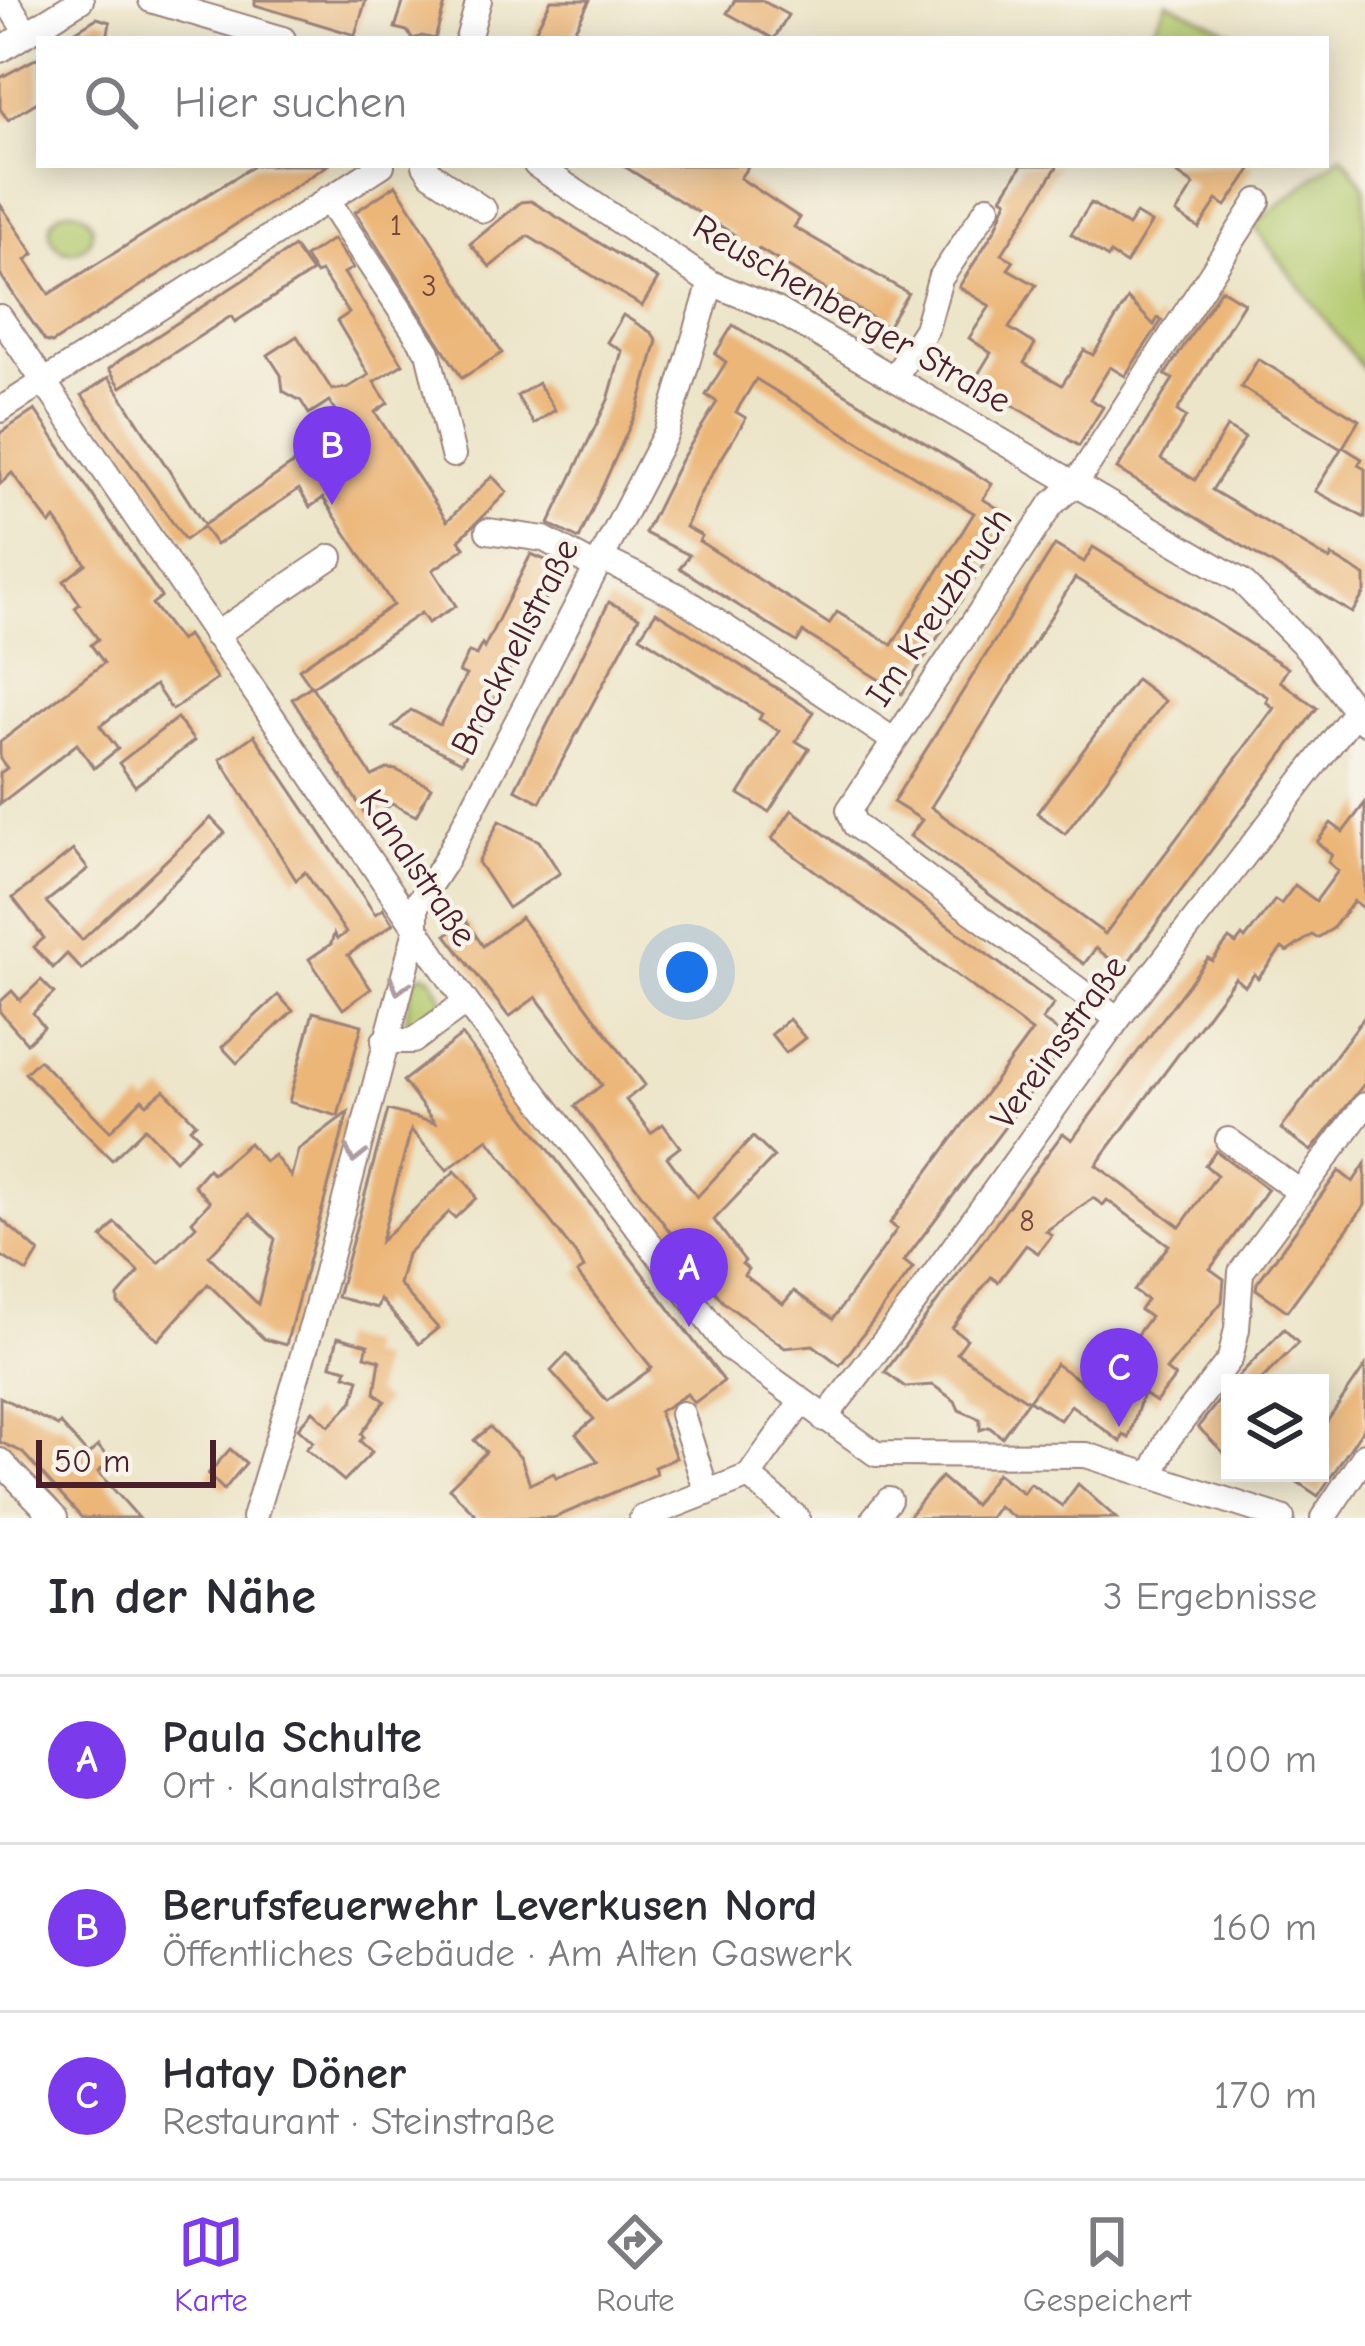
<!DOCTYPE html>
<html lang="de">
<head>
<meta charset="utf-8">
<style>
  :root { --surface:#fff; --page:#f7f7f7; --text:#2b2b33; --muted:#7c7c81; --line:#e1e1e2; --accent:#7c3aed }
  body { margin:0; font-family:"Comic Neue",sans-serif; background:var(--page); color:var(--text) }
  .controls { position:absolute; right:36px; bottom:36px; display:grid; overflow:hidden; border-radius:0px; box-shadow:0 6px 30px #0003 }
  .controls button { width:108px; height:108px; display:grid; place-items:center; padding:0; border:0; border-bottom:3px solid var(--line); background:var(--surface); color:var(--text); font:60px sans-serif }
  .scale { position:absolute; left:36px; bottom:30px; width:180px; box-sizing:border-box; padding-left:12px; border:6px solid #4a1f2b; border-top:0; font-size:33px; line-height:42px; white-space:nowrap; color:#4a1f2b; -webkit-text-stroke:9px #f7f3e8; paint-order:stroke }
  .you { position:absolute; left:687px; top:972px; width:42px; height:42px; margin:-30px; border:9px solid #fff; border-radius:50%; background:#1a73e8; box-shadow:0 0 0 18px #1a73e833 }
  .badge { display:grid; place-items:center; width:78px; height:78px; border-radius:50%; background:var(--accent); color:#fff; font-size:39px; font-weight:700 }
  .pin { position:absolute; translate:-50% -99px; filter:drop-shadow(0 3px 6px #0008) }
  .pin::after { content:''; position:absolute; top:63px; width:42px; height:36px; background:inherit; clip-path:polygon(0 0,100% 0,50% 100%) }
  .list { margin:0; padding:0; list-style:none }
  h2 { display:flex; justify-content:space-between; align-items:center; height:156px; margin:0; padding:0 48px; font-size:51px }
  h2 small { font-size:39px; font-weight:400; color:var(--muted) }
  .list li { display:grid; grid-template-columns:78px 1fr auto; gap:36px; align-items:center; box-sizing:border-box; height:168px; padding:0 48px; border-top:3px solid var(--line) }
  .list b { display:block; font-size:45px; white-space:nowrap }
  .list p { margin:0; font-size:39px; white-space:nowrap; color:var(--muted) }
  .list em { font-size:39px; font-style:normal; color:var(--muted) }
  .icon { flex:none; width:66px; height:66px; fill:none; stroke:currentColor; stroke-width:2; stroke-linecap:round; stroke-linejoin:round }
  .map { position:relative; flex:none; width:1365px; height:1518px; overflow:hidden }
  .search { position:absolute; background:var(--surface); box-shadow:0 6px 30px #0003; left:36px; right:36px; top:36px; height:132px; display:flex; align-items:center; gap:30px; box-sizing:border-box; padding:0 42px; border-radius:0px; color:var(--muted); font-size:45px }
  .sheet { height:660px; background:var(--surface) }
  nav { display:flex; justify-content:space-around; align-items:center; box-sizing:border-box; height:168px; border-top:3px solid var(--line); background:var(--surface); font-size:33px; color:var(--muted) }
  nav a { display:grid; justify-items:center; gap:6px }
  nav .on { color:var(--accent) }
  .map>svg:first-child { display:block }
  .green { fill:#b3ca6e; stroke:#7e744c; stroke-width:3 }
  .building { fill:#ecb678; fill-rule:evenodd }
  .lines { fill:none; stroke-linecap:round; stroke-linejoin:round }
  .minor-casing { stroke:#9c827a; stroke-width:28 }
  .minor { stroke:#fff; stroke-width:24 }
  .oneway { stroke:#ae9aa0 }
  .labels { text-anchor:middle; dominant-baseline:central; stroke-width:9; stroke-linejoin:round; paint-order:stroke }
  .number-label { font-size:30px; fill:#72453e }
  .street-label { font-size:36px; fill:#4a1f2b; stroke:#f7f3e8 }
</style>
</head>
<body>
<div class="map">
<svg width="1365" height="1518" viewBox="0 0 1365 1518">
  <rect width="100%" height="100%" fill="#f7f3e8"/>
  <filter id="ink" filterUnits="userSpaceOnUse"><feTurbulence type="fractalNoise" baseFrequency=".00833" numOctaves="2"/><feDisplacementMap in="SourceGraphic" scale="24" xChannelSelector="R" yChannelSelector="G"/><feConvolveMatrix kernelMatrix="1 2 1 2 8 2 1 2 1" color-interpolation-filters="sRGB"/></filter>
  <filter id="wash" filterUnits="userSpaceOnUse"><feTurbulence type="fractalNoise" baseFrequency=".004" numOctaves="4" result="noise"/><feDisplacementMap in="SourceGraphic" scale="48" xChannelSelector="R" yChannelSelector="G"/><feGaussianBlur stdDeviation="2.7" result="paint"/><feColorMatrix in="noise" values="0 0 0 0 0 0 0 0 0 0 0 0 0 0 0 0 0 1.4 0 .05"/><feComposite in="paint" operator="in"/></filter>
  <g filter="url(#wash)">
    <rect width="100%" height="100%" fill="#ede5c9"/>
    <g class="green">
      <path d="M1167,2L1247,39H1148Z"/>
      <path d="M1342,155L1365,187V372L1253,225Z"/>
      <circle cx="71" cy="231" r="21"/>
      <path d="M423,974L431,977L445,1002L412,1031L404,1030L413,979Z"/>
    </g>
    <g id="blocks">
      <g class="building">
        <path d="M255,0H366L355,35L255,5Z"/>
        <path d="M404,0H446L435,39L422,36L413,39L407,31L395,28Z"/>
        <path d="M551,0H590L570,39H531Z"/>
        <path d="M735,0H761L788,15L774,39L727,13Z"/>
        <path d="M97,18L110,22L107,39H63Z"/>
        <path d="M39,57V101L8,120L0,109V78Z"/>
        <path d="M255,165H328L52,343L45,341L0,274V204L34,254L26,260L49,294Z"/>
        <path d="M622,165H749L740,178L800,218L794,227L908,293L887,327L759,249L750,261L727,251L735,235Z"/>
        <path d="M1022,165H1058L1002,254L1014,261L1008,269L1036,285L1009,328L1035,344L1024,363L1062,385L1084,350L1093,355L1128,299L1154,325L1158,318L1162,320L1125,376L1110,367L1090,399L1103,407L1079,446L974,381L991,353L969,338L990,306L959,287L996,228L1007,200L1002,197Z"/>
        <path d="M1165,165H1254L1226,206L1217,200L1199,228L1176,213L1194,185Z"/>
        <path d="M396,185L502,353L462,378L355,212Z"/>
        <path d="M531,201L658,279L642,306L528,236L490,267L470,244L521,202Z"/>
        <path d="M1091,203L1128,226L1136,214L1151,223L1126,264L1110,254L1108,258L1071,234Z"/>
        <path d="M333,239L353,268L344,273L403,364L374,382L388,403L375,412L447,521L492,476L507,492L459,540L465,548L433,570L456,606L428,623L421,613L312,687L372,776L387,769L396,770L431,787L416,816L392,804L369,820L292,699L311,686L299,669L393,605L323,498L310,507L299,489L216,545L203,527L185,540L82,395L109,377L204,525L310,452L322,470L358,446L329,401L309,414L301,401L283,391L281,375L268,355L297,336L332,390L347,388L369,375L337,321L349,313L321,272L316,274L305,257Z"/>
        <path d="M294,247L312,272L235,322L231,316L121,387L109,369L120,360Z"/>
        <path d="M1221,289L1244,303L1177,411L1186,417L1161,459L1195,480L1227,427L1245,438L1212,490L1330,560L1332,556L1365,576V592L1352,613L1117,469L1173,379L1165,375Z"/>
        <path d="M623,315L652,333L657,341L638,408L579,539L549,524L608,400L622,351L607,342Z"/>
        <path d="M733,325L992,484L983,499L1013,518L902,694L803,632L797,642L731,601L680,568L689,555L645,533L681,460L717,402L706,395L726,362L715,354ZM756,379L974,513L892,645L837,612L829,624L699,541L702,536L686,527L700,494L746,418L736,412Z"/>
        <path d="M1258,359L1359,420L1343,447L1362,459L1358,465L1365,469V518L1315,491L1341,449L1241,387Z"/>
        <path d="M538,383L555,410L534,424L517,396Z"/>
        <path d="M35,410L161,597L152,604L180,641L187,635L217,679L172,710L155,685L100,726L118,749L94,768L77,744L0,804V773L7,768L0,759V742L104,663L91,645L98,639L75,608L80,604L64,581L86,564L55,519L50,524L12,473L0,484V433Z"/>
        <path d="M1055,545L1084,562L1093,547L1215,622L1288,668L1280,681L1317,708L1123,969L1096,948L1084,964L910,836L922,820L893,802ZM1075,578L1268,697L1266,702L1274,708L1105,934L931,807Z"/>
        <path d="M531,554L562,567L462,762L393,727L411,710L440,725L466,675L459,672L469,652L476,655L482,644L484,648Z"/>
        <path d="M609,602L639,617L540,802L515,789Z"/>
        <path d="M656,612L814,712L796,741L809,749L769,812L739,794L779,731L759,719L762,714L640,636Z"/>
        <path d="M1136,679L1165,701L1065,834L1037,813Z"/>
        <path d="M177,718L194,741L135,786L119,763Z"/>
        <path d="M254,735L375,914L383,909L393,924L348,955L371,989L343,1009L309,959L331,944L334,934L337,939L346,933L305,872L296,880L220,759Z"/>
        <path d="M1365,803V909L1354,901L1332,929L1317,938L1312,935L1287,952L1282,948L1258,978L1254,974L1245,986L1235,978L1096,1165L1180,1227L1217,1175L1205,1165L1216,1151L1268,1189L1210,1269L1224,1279L1222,1302L1166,1370L1175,1377L1156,1402L1143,1393L1129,1438L1123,1435L1121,1442L1071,1405L1060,1420L1029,1400L1056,1364L1095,1391L1150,1317L1140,1310L1147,1300L1134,1291L1169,1245L1107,1200L1103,1205L1093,1198L1046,1231L1052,1235L1038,1253L1026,1245L998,1282L991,1277L952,1328L967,1339L957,1353L1028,1401L1002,1437L989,1427L980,1430V1419L959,1410L955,1401L933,1385L905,1387L885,1372L1063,1133L1072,1140L1208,958L1212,961L1229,939L1236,944L1242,936L1245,939L1275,900L1281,904L1295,885L1316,901L1338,871L1328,862L1332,855L1317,842L1331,823L1343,832Z"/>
        <path d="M792,810L1054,1004L1042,1020L1070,1040L904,1261L913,1268L840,1365L813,1345L785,1348L723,1302L575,1106L602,1085L536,997L509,1017L446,935L466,921L483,946L521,917L645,1085L626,1100L651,1133L663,1124L680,1147L667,1157L697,1197L753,1137L774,1157L714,1220L745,1261L742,1264L748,1269L744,1275L783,1304L794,1291L833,1319L897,1229L890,1223L1032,1031L772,839Z"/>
        <path d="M211,818L225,833L82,970L67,954L53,968L34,947L44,938L13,898L73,850L88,869L46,902L82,940Z"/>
        <path d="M499,821L539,841L560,873L508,908L478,862Z"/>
        <path d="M41,980L54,993L33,1013L44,1027L27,1043L0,1012V1002L12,991L20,1000Z"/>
        <path d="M278,995L293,1011L237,1063L222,1047Z"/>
        <path d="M313,1012L362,1025L338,1116L289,1102Z"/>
        <path d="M1365,1016V1083L1311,1151L1281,1129Z"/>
        <path d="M789,1019L805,1038L786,1053L771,1034Z"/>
        <path d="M462,1035L724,1381L694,1403L687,1394L659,1412L676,1458L654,1467L657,1474L554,1518H479L449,1488L486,1452L474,1440L490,1427L521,1458L530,1484L554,1473L556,1478L598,1461L576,1434L594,1419L551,1371L567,1354L607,1401L652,1368L577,1273L584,1268L577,1256L488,1139L447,1170L411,1130L381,1241L455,1171L470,1187L476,1198L455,1218L449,1212L407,1254L399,1284L438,1328L419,1344L380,1299L377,1308L337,1297L388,1110L435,1123L403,1081Z"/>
        <path d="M39,1060L110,1131L142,1099L147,1104L164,1090L196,1123L190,1128L199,1137L175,1160L145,1128L112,1160L25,1073Z"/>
        <path d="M348,1112L286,1345L264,1339L208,1284L158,1340L118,1303V1296L139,1272L102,1238L115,1223L159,1263L196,1226L192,1221L210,1202L194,1185L208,1169L213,1174L249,1143L265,1162L274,1155L291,1177L298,1150ZM250,1214L275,1239L258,1304L209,1256Z"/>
        <path d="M1365,1164V1205L1287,1311L1256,1289L1257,1283L1339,1171L1353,1182Z"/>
        <path d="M0,1218L39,1252L27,1272L0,1255Z"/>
        <path d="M1284,1329L1298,1343L1258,1383H1232Z"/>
        <path d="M338,1337L368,1345L365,1356L380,1360L375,1393L385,1401L361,1434L364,1437L360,1441L372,1452L344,1481L306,1449L313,1442L298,1428L313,1411L329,1426L353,1401L359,1379L345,1375L347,1369L331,1365Z"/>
        <path d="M1365,1366V1426L1318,1496L1284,1473H1320V1432Z"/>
        <path d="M1230,1386V1459L1198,1427Z"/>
        <path d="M0,1397L58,1426L60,1423L88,1455L98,1446L111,1461L98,1472L139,1518H82L22,1452L0,1442Z"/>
        <path d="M230,1449L246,1463L224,1490L208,1474Z"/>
        <path d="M997,1473L1023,1493L1030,1483L1062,1506L1078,1484L1116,1518H1015L998,1506L990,1518H907L941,1477L974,1505Z"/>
      </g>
    </g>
  </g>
  <g filter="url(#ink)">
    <use href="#blocks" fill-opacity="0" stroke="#9c827a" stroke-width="3"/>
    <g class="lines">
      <g class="minor-casing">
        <g id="minor">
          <path d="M6,0L27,33"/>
          <path d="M151,0L283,39"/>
          <path d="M468,39L479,0"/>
          <path d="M0,50L81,0"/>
          <path d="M425,165L431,174L484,210"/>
          <path d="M536,165L711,283L777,310L1241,581L1307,648L1365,723"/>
          <path d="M327,199L428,352L453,455"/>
          <path d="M0,317L466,1002L729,1348L876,1454L1086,1455L1282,1518"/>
          <path d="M894,378L926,329L940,279L988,207"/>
          <path d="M0,410L382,165"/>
          <path d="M488,531L544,539L596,567"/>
          <path d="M601,558L680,597L893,740"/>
          <path d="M215,635L331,557"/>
          <path d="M1118,1019L855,825L849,810L1051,505L1076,483L1258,201"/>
          <path d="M384,1041H413L466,1002"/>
          <path d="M1228,1140L1300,1192"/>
          <path d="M682,1414L707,1493"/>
          <path d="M824,1419L913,1304L1118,1019L1356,711"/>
          <path d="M0,1461L55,1518"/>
          <path d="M749,1476L797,1518"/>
          <path d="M1151,1476L1168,1439L1230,1359L1237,1329L1241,1272L1365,1105"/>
          <path d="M254,1518L312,1325L416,930V906L444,863L666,433L711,283"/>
          <path d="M642,1518L749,1476L801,1403"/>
          <path d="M874,1518L889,1500"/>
          <path d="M1323,1518L1365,1455"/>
        </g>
      </g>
      <use href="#minor" class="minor"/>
    </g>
    <defs><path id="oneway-chevron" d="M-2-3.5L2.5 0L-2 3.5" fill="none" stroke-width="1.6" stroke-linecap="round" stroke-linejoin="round" transform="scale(3)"/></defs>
    <g class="oneway">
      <use href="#oneway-chevron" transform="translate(399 986) rotate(106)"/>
      <use href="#oneway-chevron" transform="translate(355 1155) rotate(104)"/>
    </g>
  </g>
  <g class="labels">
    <g class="number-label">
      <text x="396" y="225">1</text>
      <text x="429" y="286">3</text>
      <text x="1027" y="1221">8</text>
    </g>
    <g class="street-label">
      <text transform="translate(852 314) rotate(30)">Reuschenberger Straße</text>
      <text transform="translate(939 607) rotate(-56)">Im Kreuzbruch</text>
      <text transform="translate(515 647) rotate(-63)">Bracknellstraße</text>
      <text transform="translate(418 868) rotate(56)">Kanalstraße</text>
      <text transform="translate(1059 1042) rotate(-54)">Vereinsstraße</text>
    </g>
  </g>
</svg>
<div class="controls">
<button><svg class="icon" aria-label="layers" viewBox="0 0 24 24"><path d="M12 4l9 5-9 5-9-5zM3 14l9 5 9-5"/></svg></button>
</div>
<div class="scale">50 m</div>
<div class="you"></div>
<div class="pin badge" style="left:689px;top:1327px">A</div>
<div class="pin badge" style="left:332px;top:505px">B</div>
<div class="pin badge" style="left:1119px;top:1427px">C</div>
<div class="search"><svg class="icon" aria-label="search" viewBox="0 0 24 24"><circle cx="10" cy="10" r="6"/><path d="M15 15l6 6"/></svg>Hier suchen</div>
</div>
<section class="sheet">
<h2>In der Nähe<small>3 Ergebnisse</small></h2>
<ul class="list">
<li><span class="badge">A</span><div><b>Paula Schulte</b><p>Ort · Kanalstraße</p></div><em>100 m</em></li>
<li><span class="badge">B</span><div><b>Berufsfeuerwehr Leverkusen Nord</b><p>Öffentliches Gebäude · Am Alten Gaswerk</p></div><em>160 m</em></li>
<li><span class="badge">C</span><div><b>Hatay Döner</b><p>Restaurant · Steinstraße</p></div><em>170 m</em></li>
</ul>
</section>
<nav>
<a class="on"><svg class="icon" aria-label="map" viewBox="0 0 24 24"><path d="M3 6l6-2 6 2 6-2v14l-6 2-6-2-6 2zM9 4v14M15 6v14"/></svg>Karte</a>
<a><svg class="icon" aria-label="directions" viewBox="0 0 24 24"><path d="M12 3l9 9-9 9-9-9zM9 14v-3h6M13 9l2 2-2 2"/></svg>Route</a>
<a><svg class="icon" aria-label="saved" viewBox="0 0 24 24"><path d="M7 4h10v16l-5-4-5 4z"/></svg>Gespeichert</a>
</nav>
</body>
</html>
